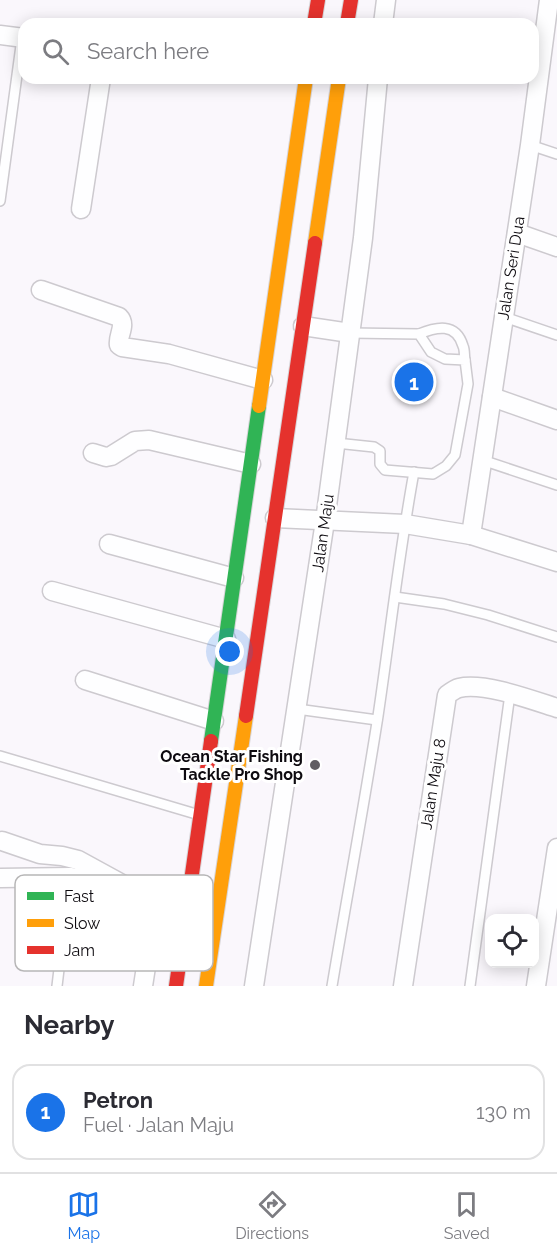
<!DOCTYPE html>
<html lang="en">
<head>
<meta charset="utf-8">
<style>
  :root { --surface:#fff; --page:#f2f2f3; --text:#2b2b33; --muted:#7c7c81; --line:#e1e1e2; --accent:#1a73e8 }
  body { margin:0; font-family:Raleway,sans-serif; background:var(--page); color:var(--text) }
  .controls { position:absolute; right:18px; bottom:18px; display:grid; overflow:hidden; border-radius:12px; box-shadow:0 3px 15px #0003 }
  .controls button { width:54px; height:54px; display:grid; place-items:center; padding:0; border:0; border-bottom:2px solid var(--line); background:var(--surface); color:var(--text); font:30px sans-serif }
  .you { position:absolute; left:230px; top:652px; width:21px; height:21px; margin:-15px; border:4px solid #fff; border-radius:50%; background:#1a73e8; box-shadow:0 0 0 9px #1a73e833 }
  .badge { display:grid; place-items:center; width:39px; height:39px; border-radius:50%; background:var(--accent); color:#fff; font-size:20px; font-weight:700 }
  .pin { position:absolute; translate:-50% -50%; border:3px solid #fff; box-shadow:0 2px 6px #0006 }
  .list { margin:0; padding:0; list-style:none }
  h2 { display:flex; justify-content:space-between; align-items:center; height:78px; margin:0; padding:0 24px; font-size:26px }
  h2 small { font-size:20px; font-weight:400; color:var(--muted) }
  .list li { display:grid; grid-template-columns:39px 1fr auto; gap:18px; align-items:center; box-sizing:border-box; height:96px; margin:0 12px 12px; padding:0 12px; border:2px solid var(--line); border-radius:18px }
  .list b { display:block; font-size:22px; white-space:nowrap }
  .list p { margin:0; font-size:20px; white-space:nowrap; color:var(--muted) }
  .list em { font-size:20px; font-style:normal; color:var(--muted) }
  .icon { flex:none; width:33px; height:33px; fill:none; stroke:currentColor; stroke-width:2; stroke-linecap:round; stroke-linejoin:round }
  .map { position:relative; flex:none; width:557px; height:986px; overflow:hidden }
  .search { position:absolute; background:var(--surface); box-shadow:0 3px 15px #0003; left:18px; right:18px; top:18px; height:66px; display:flex; align-items:center; gap:15px; box-sizing:border-box; padding:0 21px; border-radius:18px; color:var(--muted); font-size:22px }
  .sheet { height:186px; background:var(--surface) }
  nav { display:flex; justify-content:space-around; align-items:center; box-sizing:border-box; height:84px; border-top:2px solid var(--line); background:var(--surface); font-size:16px; color:var(--muted) }
  nav a { display:grid; justify-items:center; gap:3px }
  nav .on { color:var(--accent) }
  .map>svg:first-child { display:block }
  .lines { fill:none; stroke-linecap:round; stroke-linejoin:round }
  .lane-casing { stroke:#cdcacf; stroke-width:12 }
  .street-casing { stroke:#cdcacf; stroke-width:21 }
  .fast-casing { stroke:#d7d5d8; stroke-width:16 }
  .slow-casing { stroke:#d7d5d8; stroke-width:16 }
  .jam-casing { stroke:#d7d5d8; stroke-width:16 }
  .lane { stroke:#fefeff; stroke-width:9 }
  .street { stroke:#fefeff; stroke-width:18 }
  .fast { stroke:#30b455; stroke-width:14 }
  .slow { stroke:#ff9f0a; stroke-width:14 }
  .jam { stroke:#e5322d; stroke-width:14 }
  .poi-dot { fill:#615e63; stroke:#fff; stroke-width:2 }
  .labels { text-anchor:middle; dominant-baseline:central; stroke-width:6; stroke-linejoin:round; paint-order:stroke }
  .street-label { font-size:16px; fill:#0e0b10; stroke:#fff }
  .poi-label { font-size:16px; font-weight:bold; fill:#0e0b10; stroke:#fff; text-anchor:end }
  .key { fill:#fff; stroke:#b7b6b7; stroke-width:1.5 }
  .key-label { font-size:16px; fill:#0e0b10 }
</style>
</head>
<body>
<div class="map">
<svg width="557" height="986" viewBox="0 0 557 986">
  <rect width="100%" height="100%" fill="#faf7fc"/>
  <g class="lines">
    <g class="lane-casing">
      <g id="lane">
        <path d="M530,145L557,154"/>
        <path d="M0,201L22,38"/>
        <path d="M504,317L557,335"/>
        <path d="M419,334C436,327 456,322 463,346C465,350 464,356 465,360"/>
        <path d="M336,443L374,447L380,451V464L385,470L433,474L446,466L455,455L468,384L465,360L445,359L431,352L419,334L350,333"/>
        <path d="M482,460L557,485"/>
        <path d="M395,597L444,604L488,615L557,637"/>
        <path d="M297,709L377,720"/>
        <path d="M0,756L196,814"/>
        <path d="M57,986L70,877"/>
        <path d="M332,986C347,896 364,806 378,716C390,635 399,553 414,472"/>
        <path d="M470,986L510,694"/>
      </g>
    </g>
    <g class="street-casing">
      <g id="street">
        <path d="M383,24L386,0"/>
        <path d="M0,35L24,38"/>
        <path d="M81,209L101,78"/>
        <path d="M517,233L557,247"/>
        <path d="M41,290L119,317C127,325 117,336 119,345L122,347L169,354L263,380"/>
        <path d="M303,326L350,333"/>
        <path d="M492,397L557,420"/>
        <path d="M93,453L106,457L111,456L135,441L149,440L251,464"/>
        <path d="M275,518L405,524L471,535L557,562"/>
        <path d="M471,535L530,145L549,0"/>
        <path d="M109,544L234,578"/>
        <path d="M52,591L226,639"/>
        <path d="M85,680L214,721"/>
        <path d="M2,841L40,854L62,856L78,860L131,889L188,904"/>
        <path d="M0,878L70,877L88,880L112,889L134,907L152,928L183,936"/>
        <path d="M143,986L152,928"/>
        <path d="M254,986L325,521L363,238L378,78"/>
        <path d="M403,986L447,695C451,692 455,689 459,688C484,682 532,700 557,708"/>
        <path d="M536,986L557,848"/>
      </g>
    </g>
    <g class="fast-casing">
      <path id="fast" d="M211,741L259,406"/>
    </g>
    <g class="slow-casing">
      <g id="slow">
        <path d="M315,243L339,78"/>
        <path d="M259,406L306,78"/>
        <path d="M206,986L246,716"/>
      </g>
    </g>
    <g class="jam-casing">
      <g id="jam">
        <path d="M314,24L318,0"/>
        <path d="M347,24L351,0"/>
        <path d="M246,716L315,243"/>
        <path d="M176,986L211,741"/>
      </g>
    </g>
    <use href="#lane" class="lane"/>
    <use href="#street" class="street"/>
    <use href="#fast" class="fast"/>
    <use href="#slow" class="slow"/>
    <use href="#jam" class="jam"/>
  </g>
  <circle class="poi-dot" cx="315" cy="765" r="6"/>
  <g class="labels">
    <g class="street-label">
      <text transform="translate(511 268) rotate(-81)">Jalan Seri Dua</text>
      <text transform="translate(323 533) rotate(-82)">Jalan Maju</text>
      <text transform="translate(433 784) rotate(-81)">Jalan Maju 8</text>
    </g>
    <g class="poi-label">
      <text x="303" y="756">Ocean Star Fishing<tspan x="303" dy="18">Tackle Pro Shop</tspan></text>
    </g>
  </g>
  <rect x="15" y="875" width="198" height="96" rx="9" class="key"/>
  <rect x="27" y="892" width="27" height="8" fill="#30b455"/>
  <rect x="27" y="919" width="27" height="8" fill="#ff9f0a"/>
  <rect x="27" y="946" width="27" height="8" fill="#e5322d"/>
  <g class="key-label">
    <text x="64" y="902">Fast</text>
    <text x="64" y="929">Slow</text>
    <text x="64" y="956">Jam</text>
  </g>
</svg>
<div class="controls">
<button><svg class="icon" aria-label="locate" viewBox="0 0 24 24"><circle cx="12" cy="12" r="6"/><path d="M12 2v4M12 18v4M2 12h4M18 12h4"/></svg></button>
</div>
<div class="you"></div>
<div class="pin badge" style="left:414px;top:382px">1</div>
<div class="search"><svg class="icon" aria-label="search" viewBox="0 0 24 24"><circle cx="10" cy="10" r="6"/><path d="M15 15l6 6"/></svg>Search here</div>
</div>
<section class="sheet">
<h2>Nearby<small></small></h2>
<ul class="list">
<li><span class="badge">1</span><div><b>Petron</b><p>Fuel · Jalan Maju</p></div><em>130 m</em></li>
</ul>
</section>
<nav>
<a class="on"><svg class="icon" aria-label="map" viewBox="0 0 24 24"><path d="M3 6l6-2 6 2 6-2v14l-6 2-6-2-6 2zM9 4v14M15 6v14"/></svg>Map</a>
<a><svg class="icon" aria-label="directions" viewBox="0 0 24 24"><path d="M12 3l9 9-9 9-9-9zM9 14v-3h6M13 9l2 2-2 2"/></svg>Directions</a>
<a><svg class="icon" aria-label="saved" viewBox="0 0 24 24"><path d="M7 4h10v16l-5-4-5 4z"/></svg>Saved</a>
</nav>
</body>
</html>
